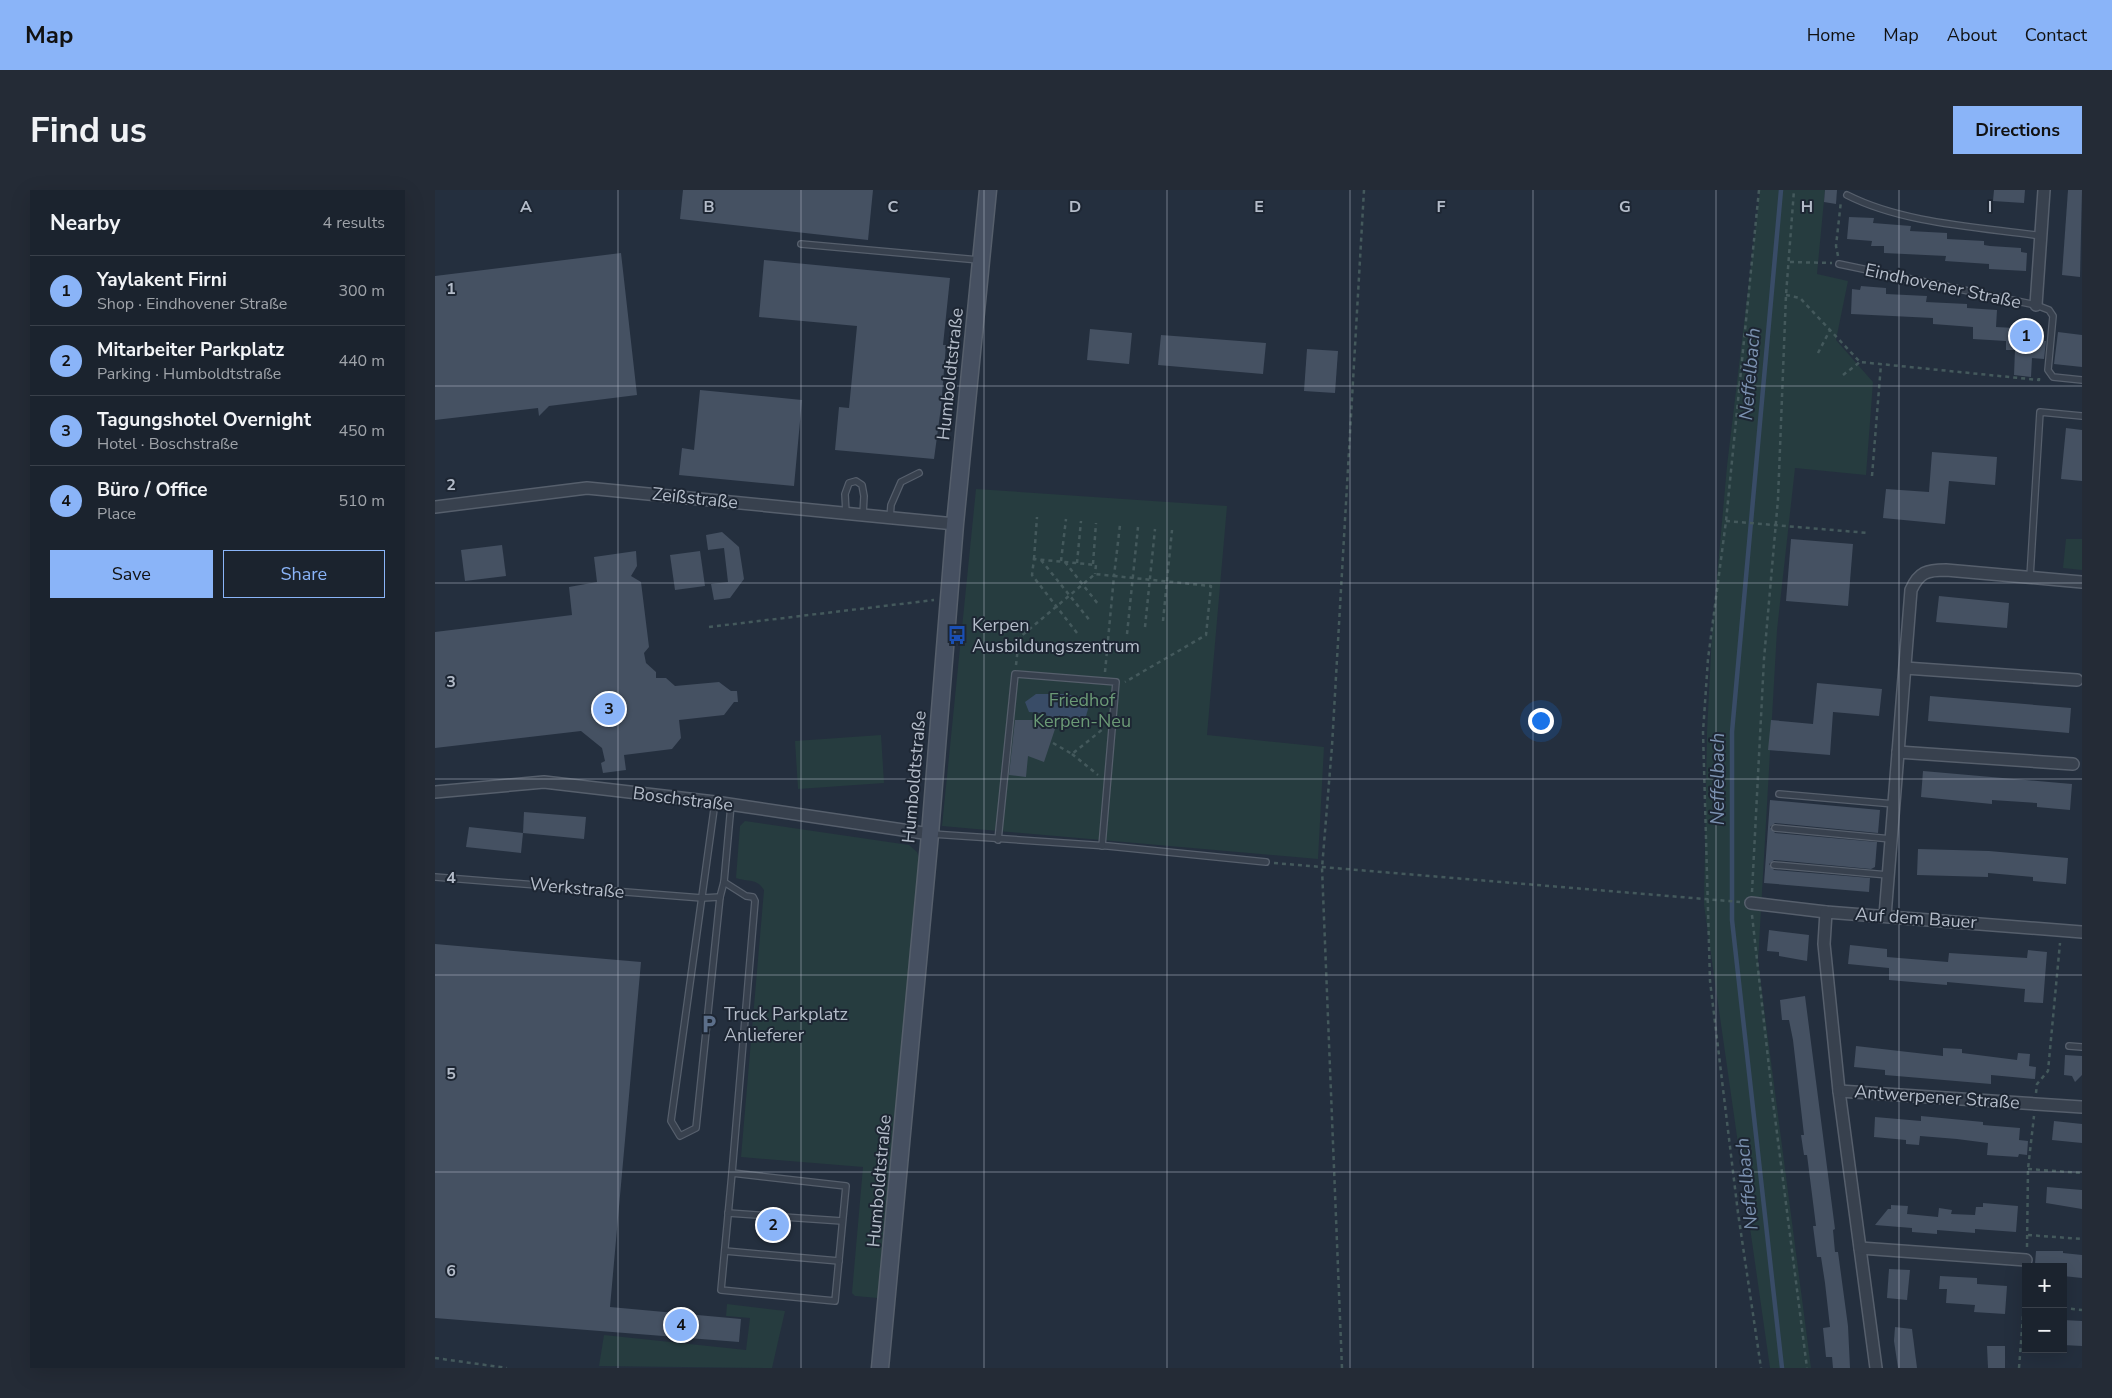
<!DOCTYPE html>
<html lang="en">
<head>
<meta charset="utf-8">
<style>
  :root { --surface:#1b232e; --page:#242b36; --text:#f1f3f6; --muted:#a0a4aa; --line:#39404a; --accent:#8ab4f8 }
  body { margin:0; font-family:"Nunito Sans",sans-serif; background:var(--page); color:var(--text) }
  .controls { position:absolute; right:15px; bottom:15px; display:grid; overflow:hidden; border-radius:0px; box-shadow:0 5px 20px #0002 }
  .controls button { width:45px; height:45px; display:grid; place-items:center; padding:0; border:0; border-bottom:1px solid var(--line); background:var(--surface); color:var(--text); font:25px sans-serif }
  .you { position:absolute; left:1105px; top:530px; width:18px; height:18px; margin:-12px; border:4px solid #fff; border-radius:50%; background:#1a73e8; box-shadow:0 0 0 8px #1a73e833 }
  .badge { display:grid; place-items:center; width:32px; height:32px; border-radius:50%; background:var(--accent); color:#111; font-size:16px; font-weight:700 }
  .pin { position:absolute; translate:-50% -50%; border:2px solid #fff; box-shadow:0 1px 5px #0006 }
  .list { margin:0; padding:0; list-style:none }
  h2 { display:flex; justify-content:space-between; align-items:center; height:65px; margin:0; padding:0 20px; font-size:21px }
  h2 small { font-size:16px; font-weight:400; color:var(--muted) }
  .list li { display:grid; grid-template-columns:32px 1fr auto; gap:15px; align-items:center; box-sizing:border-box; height:70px; padding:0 20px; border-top:1px solid var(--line) }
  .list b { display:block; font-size:19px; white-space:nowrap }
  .list p { margin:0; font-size:16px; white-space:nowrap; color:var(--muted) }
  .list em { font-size:16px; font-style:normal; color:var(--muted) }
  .actions { display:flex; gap:10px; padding:15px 20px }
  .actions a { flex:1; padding:11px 0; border:1px solid var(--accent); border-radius:0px; text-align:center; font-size:18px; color:var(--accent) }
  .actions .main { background:var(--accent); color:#111 }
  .map { position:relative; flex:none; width:1647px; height:1178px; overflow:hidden; border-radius:0px }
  header { display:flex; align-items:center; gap:30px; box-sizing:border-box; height:70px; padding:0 25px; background:var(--accent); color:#111 }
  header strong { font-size:24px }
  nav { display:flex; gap:28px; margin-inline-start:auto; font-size:18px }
  .intro { display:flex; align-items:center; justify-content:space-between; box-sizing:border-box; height:120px; padding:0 30px }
  h1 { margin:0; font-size:35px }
  .button { padding:12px 22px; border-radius:0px; background:var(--accent); color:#111; font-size:18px; font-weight:700 }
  main { display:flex; gap:30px; padding:0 30px }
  aside { flex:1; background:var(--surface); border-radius:0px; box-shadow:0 5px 20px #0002 }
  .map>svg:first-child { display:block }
  .green { fill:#263c3f }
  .water { fill:#394c67 }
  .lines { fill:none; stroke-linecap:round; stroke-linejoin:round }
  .stream { stroke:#394c67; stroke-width:4.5 }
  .building { fill:#455162 }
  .lane-casing { stroke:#565f6c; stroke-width:8 }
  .street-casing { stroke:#565f6c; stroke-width:14 }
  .secondary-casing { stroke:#565f6c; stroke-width:19 }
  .path { stroke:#44595c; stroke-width:2.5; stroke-dasharray:4 4; stroke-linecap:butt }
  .lane { stroke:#38414e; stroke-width:5.5 }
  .street { stroke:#38414e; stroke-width:11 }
  .secondary { stroke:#465061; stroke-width:16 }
  .grid { fill:none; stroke:#b4bcc9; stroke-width:1; stroke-opacity:0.55 }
  .labels { text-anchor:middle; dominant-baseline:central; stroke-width:4; stroke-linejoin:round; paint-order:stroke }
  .street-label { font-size:18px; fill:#b4bcc9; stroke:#1d2633 }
  .poi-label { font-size:18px; fill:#b4bcc9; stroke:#1d2633; text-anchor:start }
  .park-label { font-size:18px; fill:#6b9a76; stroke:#1d2633 }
  .water-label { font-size:19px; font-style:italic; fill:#7c92b1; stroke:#1d2633 }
  .grid-label { font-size:16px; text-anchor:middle; font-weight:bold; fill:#b4bcc9; stroke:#1d2633; stroke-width:4; stroke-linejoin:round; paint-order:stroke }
</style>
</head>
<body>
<header>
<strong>Map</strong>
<nav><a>Home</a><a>Map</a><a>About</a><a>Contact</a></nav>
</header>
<div class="intro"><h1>Find us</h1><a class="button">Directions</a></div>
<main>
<aside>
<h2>Nearby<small>4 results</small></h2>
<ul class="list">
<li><span class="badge">1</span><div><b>Yaylakent Firni</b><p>Shop · Eindhovener Straße</p></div><em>300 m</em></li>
<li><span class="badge">2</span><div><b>Mitarbeiter Parkplatz</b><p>Parking · Humboldtstraße</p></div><em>440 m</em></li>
<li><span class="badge">3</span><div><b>Tagungshotel Overnight</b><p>Hotel · Boschstraße</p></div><em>450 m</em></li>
<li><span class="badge">4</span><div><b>Büro / Office</b><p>Place</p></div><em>510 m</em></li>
</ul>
<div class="actions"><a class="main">Save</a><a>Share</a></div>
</aside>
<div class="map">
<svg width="1647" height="1178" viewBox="0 0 1647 1178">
  <rect width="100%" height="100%" fill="#242f3e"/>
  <g class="green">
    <path d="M1325,0H1390L1382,84L1413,91L1401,150L1438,192L1431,285L1360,278L1342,440L1323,772L1376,1178H1335L1269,715L1272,542L1277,443L1292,276Z"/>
    <path d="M541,299L792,316L772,545L889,557L883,669L507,636Z"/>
    <path d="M1631,349H1647V380L1628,378Z"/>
    <path d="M446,545L449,593L363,599L360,551Z"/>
    <path d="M310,631L474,655L482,662L486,673L446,1107L443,1108L420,1106L417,1103L428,977L306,967L329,700C322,688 313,692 301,688L305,636Z"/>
    <path d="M292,1114L350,1121L337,1178L164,1176L169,1145L311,1160L315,1128L291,1126Z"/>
  </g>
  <path class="water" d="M601,504H631L651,508L653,519L650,530L639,536L605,523L594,522L590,512Z"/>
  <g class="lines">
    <path class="stream" d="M1346,0L1297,542V730L1347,1178"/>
  </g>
  <g class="building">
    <path d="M248,0H438L433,50L245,29Z"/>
    <path d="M1390,0H1402L1401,14L1389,12Z"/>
    <path d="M1559,0H1590L1589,13L1558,11Z"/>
    <path d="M1633,0H1647L1645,87L1627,85Z"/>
    <path d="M1414,27L1439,28L1438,33L1476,36L1475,41L1512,43V49L1549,51V55L1555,56L1586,58V62L1592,63L1591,81L1554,79V74L1510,71L1511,66L1449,63V56H1436L1437,51L1412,49Z"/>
    <path d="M186,63L202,205L114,216L104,226L103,218L0,230V86Z"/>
    <path d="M329,70L515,88L508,155H511L506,217L499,269L400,260L404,217L414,218L422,136L324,127Z"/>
    <path d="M1426,96L1451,98V104L1492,106L1491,112L1532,114V118L1562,120L1561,137L1598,139L1597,150L1611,151L1609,169L1597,168L1596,187L1579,185L1580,160H1571V151L1538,149V137L1498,134V128L1416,124L1417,99L1425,100Z"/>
    <path d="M655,139L697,143L694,174L652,170Z"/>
    <path d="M1623,142L1647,145V177L1619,174Z"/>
    <path d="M726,145L831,153L828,184L723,175Z"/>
    <path d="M872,159L903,161L900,203L869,201Z"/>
    <path d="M265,200L367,210L359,296L244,285L247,258L259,260Z"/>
    <path d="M1631,238L1647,240V291L1626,289Z"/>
    <path d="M1497,262L1562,267L1560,295L1514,291L1510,334L1448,328L1451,299L1494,302Z"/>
    <path d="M287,342L304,357L309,389L295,408L279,410L276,394L293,392L289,358L273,360L271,345Z"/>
    <path d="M1356,349L1418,354L1413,416L1351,411Z"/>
    <path d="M67,355L71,386L30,391L26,360Z"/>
    <path d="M201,361L202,376L196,386L206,392L214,457L209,463L211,473L221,482V488H231L240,496L284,492L296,501H302L303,512H299L289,525L244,530L246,548L237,559L189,565L191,580L168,583L166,573L170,571L167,558L146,541L0,558V442L137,425L134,397L162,392L159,367Z"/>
    <path d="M265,361L270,396L240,400L235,365Z"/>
    <path d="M1504,406L1574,413L1572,438L1501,432Z"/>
    <path d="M1382,493L1447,499L1444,526L1398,522L1395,565L1333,560L1336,530L1378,534Z"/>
    <path d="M1495,506L1636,518L1634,543L1493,531Z"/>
    <path d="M580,530H602L621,536L609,572L593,566L591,587L574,585Z"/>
    <path d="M1488,581L1637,594L1635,620L1602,617V613L1557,610V614L1486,607Z"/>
    <path d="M1335,610L1445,620L1443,643L1340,633L1335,637L1340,643L1442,652L1440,677L1436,679L1339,670L1334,674L1339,680L1435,688L1434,702L1329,693Z"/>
    <path d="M89,622L151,627L149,649L88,643Z"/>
    <path d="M34,637L88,643L86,663L31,657Z"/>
    <path d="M1483,659L1554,661L1633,668L1631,694L1598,691V687L1553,683V687L1482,685Z"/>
    <path d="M1334,740L1374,745L1372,771L1344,766V762L1332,761Z"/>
    <path d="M0,754L206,772L175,1117L306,1129L304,1152L0,1128Z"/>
    <path d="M1415,755L1452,759V767L1513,772L1514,763L1592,768L1593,760L1612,762L1608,813L1589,812L1590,799L1512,792V795L1454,790V778L1413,774Z"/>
    <path d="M1370,806L1400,1039L1398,1040L1400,1062H1403L1413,1136L1415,1178H1398L1397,1167H1391L1388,1138L1395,1137L1390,1093L1386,1067H1382L1378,1036H1381L1372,965H1369L1366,945H1369L1358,850L1354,830H1347L1345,810Z"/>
    <path d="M1421,856L1508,866V858L1527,859V863L1582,870L1583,863L1595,864L1594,876L1601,877L1600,889L1556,885V894L1450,885V880L1419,877Z"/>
    <path d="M1630,865L1647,866V885L1640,892L1637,886L1629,885Z"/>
    <path d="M1486,926L1548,932V935L1585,938L1584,950L1593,951L1592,965L1584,964L1583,967L1552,965L1553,953L1522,949L1485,946L1484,955L1471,954V950L1439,947L1440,927L1486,931Z"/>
    <path d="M1619,931L1647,934V953L1617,950Z"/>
    <path d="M1612,997L1647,1000V1019L1611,1013Z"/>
    <path d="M1548,1013L1583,1016L1581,1042L1540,1039V1043L1502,1040V1044L1477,1042V1038L1440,1035L1453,1019H1456V1015L1473,1016L1472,1024L1503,1027L1504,1018L1517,1020L1516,1024L1540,1025L1541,1017H1548Z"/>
    <path d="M1601,1061H1628V1063L1647,1065V1088L1628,1086V1077H1606V1074H1600Z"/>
    <path d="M1454,1079L1475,1080L1472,1110L1452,1108Z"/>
    <path d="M1505,1086L1542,1088V1094L1572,1096L1570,1124L1539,1122L1540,1115L1511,1113L1512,1099H1504Z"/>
    <path d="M1628,1130L1647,1131V1156L1628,1155Z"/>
    <path d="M1460,1137L1477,1139L1482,1178H1463L1459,1151Z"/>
    <path d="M1552,1156H1570V1178H1553Z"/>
  </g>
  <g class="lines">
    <g class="lane-casing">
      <g id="lane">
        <path d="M1412,5C1469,34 1545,37 1607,46"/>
        <path d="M366,54L544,70"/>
        <path d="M1404,74L1601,115L1614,120L1618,126L1613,180L1618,187L1647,190"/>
        <path d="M411,323L410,304L414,293L421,291L427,295L429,306L428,325"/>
        <path d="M455,328L456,315L466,292L484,283"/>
        <path d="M1595,387L1605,222L1647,226"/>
        <path d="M1344,604L1459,614"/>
        <path d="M280,612L236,931L245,946L261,938L285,707L289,692L296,615"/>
        <path d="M1340,638L1456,649"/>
        <path d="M497,644L673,656L831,672"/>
        <path d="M563,650L580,484L681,492L667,656"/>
        <path d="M1339,675L1453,685"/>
        <path d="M0,687L267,708L285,707"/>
        <path d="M289,692L311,706L318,707L320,711L297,983"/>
        <path d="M1634,856L1647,857"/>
        <path d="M297,983L411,996L400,1111L286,1100Z"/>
        <path d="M293,1023L407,1031"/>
        <path d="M290,1061L404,1071"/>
      </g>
    </g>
    <g class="street-casing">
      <g id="street">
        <path d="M1601,115L1609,0"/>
        <path d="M0,317L152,298L520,334"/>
        <path d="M1470,478L1642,490"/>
        <path d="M1463,562L1638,574"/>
        <path d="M0,602L109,592L280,612L495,644"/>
        <path d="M1316,713L1391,722L1647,742"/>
        <path d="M1391,722L1389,754L1404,901L1441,1178"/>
        <path d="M1450,726L1476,400C1484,382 1492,380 1511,380L1647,392"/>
        <path d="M1404,901L1647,917"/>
        <path d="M1425,1058L1591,1070"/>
      </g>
    </g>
    <g class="secondary-casing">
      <path id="secondary" d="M445,1178L495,644L520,334L553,0"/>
    </g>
    <g class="path">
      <path d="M1324,0L1291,331L1273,469L1268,542L1275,791L1303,1023L1326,1178"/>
      <path d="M1403,66L1401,56L1406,11"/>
      <path d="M1355,72L1397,73"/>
      <path d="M1351,105L1365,108L1425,172L1604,190V184"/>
      <path d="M1383,163L1395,140"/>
      <path d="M1408,185L1425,172"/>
      <path d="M1437,286L1446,174"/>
      <path d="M1291,331L1433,343"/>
      <path d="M599,369L602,327"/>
      <path d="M606,370L656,432"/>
      <path d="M626,371L631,329"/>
      <path d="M630,372L663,414"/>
      <path d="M642,373L646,331"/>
      <path d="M658,374L661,333"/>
      <path d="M728,431L737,340"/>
      <path d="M274,437L499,410"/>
      <path d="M710,437L720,339"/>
      <path d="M642,443L597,385L599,369L661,375L660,384"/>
      <path d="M692,444L703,337"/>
      <path d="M581,475L584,448L660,384L679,386L685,335"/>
      <path d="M670,482L679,386L776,396L771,445L690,492"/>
      <path d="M618,553L637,564L668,539"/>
      <path d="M637,564L663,585"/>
      <path d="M839,673L1305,712"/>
      <path d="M1317,702L1329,469L1343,309L1351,105L1359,0"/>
      <path d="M1317,725L1337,904L1372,1178"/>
      <path d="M1601,903L1602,894L1613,881L1625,753"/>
      <path d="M1593,979L1647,983"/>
      <path d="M1593,1045L1647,1049"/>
      <path d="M1592,1057L1593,979L1599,926"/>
      <path d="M1628,1118L1647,1120"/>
      <path d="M0,1168L72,1178"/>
      <path d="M907,1178L887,678L897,556L929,0"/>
      <path d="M1584,1178L1591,1087"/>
    </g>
    <use href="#lane" class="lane"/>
    <use href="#street" class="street"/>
    <use href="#secondary" class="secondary"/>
  </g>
  <path class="grid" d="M183,0V1178M366,0V1178M549,0V1178M732,0V1178M915,0V1178M1098,0V1178M1281,0V1178M1464,0V1178M0,196H1647M0,393H1647M0,589H1647M0,785H1647M0,982H1647"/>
  <defs>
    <g id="bus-bare" transform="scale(1.5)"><path d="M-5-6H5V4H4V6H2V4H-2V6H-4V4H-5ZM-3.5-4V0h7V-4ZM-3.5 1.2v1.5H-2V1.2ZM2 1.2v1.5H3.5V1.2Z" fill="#1a4fb4" stroke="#1d2633" stroke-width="2.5" paint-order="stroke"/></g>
    <g id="parking-bare" transform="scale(1.5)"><path d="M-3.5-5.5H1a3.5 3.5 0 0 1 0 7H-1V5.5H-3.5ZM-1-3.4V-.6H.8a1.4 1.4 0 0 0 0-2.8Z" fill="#5c6f8a" stroke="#1d2633" stroke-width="2.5" paint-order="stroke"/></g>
  </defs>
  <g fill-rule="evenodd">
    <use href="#bus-bare" x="522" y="445"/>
    <use href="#parking-bare" x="274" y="834"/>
  </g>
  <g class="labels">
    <g class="street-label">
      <text transform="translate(1508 96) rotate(12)">Eindhovener Straße</text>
      <text transform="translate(515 184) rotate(-84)">Humboldtstraße</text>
      <text transform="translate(260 308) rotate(6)">Zeißstraße</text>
      <text transform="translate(479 587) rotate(-85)">Humboldtstraße</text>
      <text transform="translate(248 609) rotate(7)">Boschstraße</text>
      <text transform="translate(142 698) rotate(5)">Werkstraße</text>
      <text transform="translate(1481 728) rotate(4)">Auf dem Bauer</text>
      <text transform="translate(1502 907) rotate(4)">Antwerpener Straße</text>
      <text transform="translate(444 991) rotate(-85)">Humboldtstraße</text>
    </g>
    <g class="poi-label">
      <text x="537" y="435">Kerpen<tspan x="537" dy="21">Ausbildungszentrum</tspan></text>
      <text x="289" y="824">Truck Parkplatz<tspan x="289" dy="21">Anlieferer</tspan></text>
    </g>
    <g class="park-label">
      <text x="647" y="510">Friedhof<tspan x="647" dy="21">Kerpen-Neu</tspan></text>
    </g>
    <g class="water-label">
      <text transform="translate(1315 184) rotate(-85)">Neffelbach</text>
      <text transform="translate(1283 589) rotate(-90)">Neffelbach</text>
      <text transform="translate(1312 994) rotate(-96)">Neffelbach</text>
    </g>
  </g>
  <g class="grid-label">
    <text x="91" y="22">A</text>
    <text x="274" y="22">B</text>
    <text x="458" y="22">C</text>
    <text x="640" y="22">D</text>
    <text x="824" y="22">E</text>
    <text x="1006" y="22">F</text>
    <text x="1190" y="22">G</text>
    <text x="1372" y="22">H</text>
    <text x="1555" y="22">I</text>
    <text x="16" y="104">1</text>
    <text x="16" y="300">2</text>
    <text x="16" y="497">3</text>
    <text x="16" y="693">4</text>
    <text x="16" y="889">5</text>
    <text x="16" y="1086">6</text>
  </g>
</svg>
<div class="controls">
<button>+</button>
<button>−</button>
</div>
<div class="you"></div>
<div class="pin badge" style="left:1591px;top:146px">1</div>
<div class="pin badge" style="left:338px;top:1035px">2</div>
<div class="pin badge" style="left:174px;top:519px">3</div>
<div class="pin badge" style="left:246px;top:1135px">4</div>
</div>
</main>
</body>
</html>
